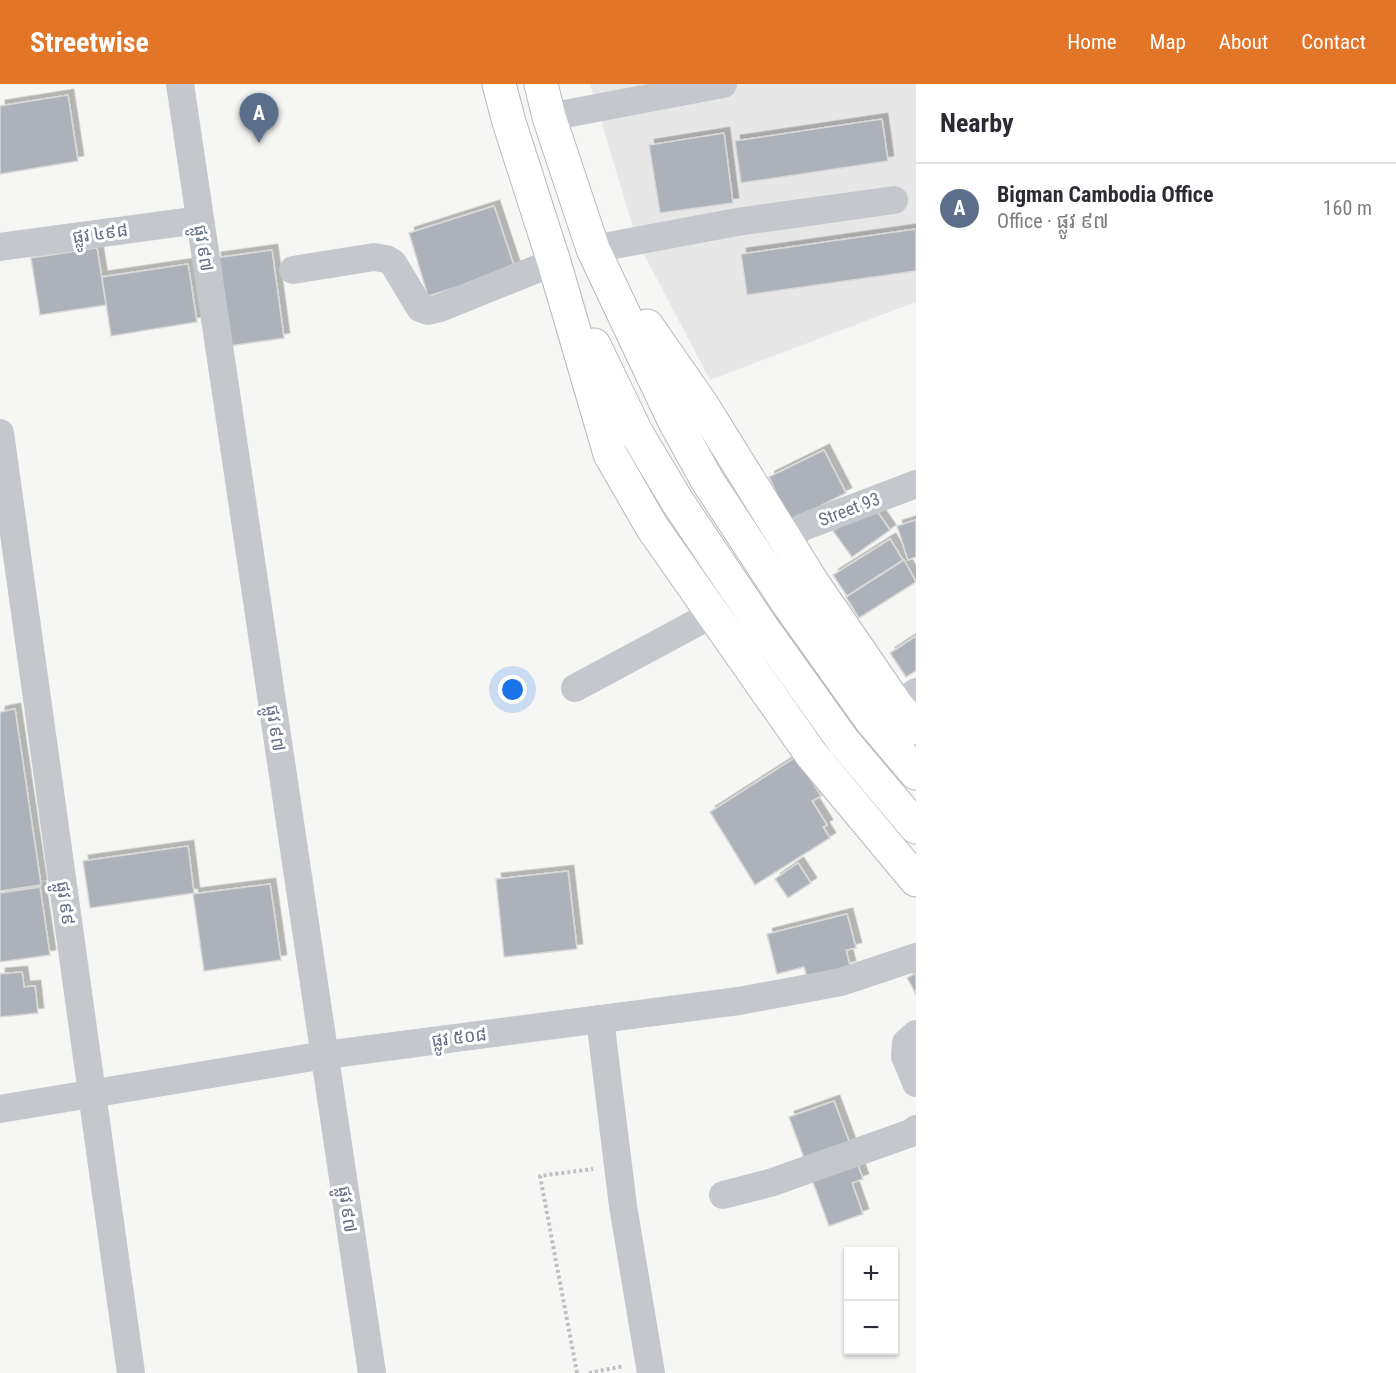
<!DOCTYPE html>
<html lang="en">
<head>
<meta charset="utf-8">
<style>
  :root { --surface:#fff; --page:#f2f2f3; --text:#2b2b33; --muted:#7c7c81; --line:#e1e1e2; --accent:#e27528 }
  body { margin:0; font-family:"Roboto Condensed","Noto Sans Khmer",sans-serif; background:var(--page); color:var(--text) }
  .controls { position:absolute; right:18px; bottom:18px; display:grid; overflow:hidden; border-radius:0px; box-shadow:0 2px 4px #0004 }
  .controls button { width:54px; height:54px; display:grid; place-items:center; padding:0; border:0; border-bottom:2px solid var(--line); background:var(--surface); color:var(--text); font:30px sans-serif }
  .you { position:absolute; left:513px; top:606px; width:21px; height:21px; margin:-15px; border:4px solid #fff; border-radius:50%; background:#1a73e8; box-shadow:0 0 0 9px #1a73e833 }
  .badge { display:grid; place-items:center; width:39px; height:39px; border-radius:50%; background:var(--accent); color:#fff; font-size:20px; font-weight:700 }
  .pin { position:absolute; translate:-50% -50px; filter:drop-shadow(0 2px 3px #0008) }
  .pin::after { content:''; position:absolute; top:32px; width:21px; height:18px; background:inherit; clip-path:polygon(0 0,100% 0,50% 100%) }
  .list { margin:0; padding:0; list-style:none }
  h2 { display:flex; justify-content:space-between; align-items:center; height:78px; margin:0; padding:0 24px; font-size:26px }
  h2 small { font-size:20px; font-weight:400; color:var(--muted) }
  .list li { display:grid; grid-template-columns:39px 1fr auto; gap:18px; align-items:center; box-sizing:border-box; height:90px; padding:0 24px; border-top:2px solid var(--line) }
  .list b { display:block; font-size:22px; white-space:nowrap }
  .list p { margin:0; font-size:20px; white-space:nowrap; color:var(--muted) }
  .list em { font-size:20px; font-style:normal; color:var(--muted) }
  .map { position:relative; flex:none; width:916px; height:1289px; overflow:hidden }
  header { display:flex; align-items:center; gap:36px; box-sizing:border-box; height:84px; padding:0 30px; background:var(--accent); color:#fff }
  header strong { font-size:28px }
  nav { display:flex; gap:33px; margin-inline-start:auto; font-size:21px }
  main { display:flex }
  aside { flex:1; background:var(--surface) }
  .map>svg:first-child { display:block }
  .built { fill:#e7e7e7 }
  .building { fill:#adb2ba; stroke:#d8d8d6; stroke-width:1.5; filter:url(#shadow) }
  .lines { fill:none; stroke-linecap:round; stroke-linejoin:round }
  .highway-casing { stroke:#b7b9bd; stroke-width:35 }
  .path { stroke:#bebfc2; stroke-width:4; stroke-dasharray:3 3; stroke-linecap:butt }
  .minor { stroke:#c4c7cb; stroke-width:28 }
  .highway { stroke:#fff; stroke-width:33 }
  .labels { text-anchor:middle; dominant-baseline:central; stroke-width:6; stroke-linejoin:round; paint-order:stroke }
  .street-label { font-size:18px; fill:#667185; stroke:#fff }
</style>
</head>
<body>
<header>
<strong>Streetwise</strong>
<nav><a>Home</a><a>Map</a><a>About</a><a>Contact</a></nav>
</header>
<main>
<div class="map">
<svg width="916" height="1289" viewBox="0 0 916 1289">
  <defs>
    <filter id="shadow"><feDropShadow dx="5.5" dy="-5.5" stdDeviation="0" flood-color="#0004"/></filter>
  </defs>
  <rect width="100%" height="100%" fill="#f6f7f4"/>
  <path class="built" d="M590,0H916V218L710,296L637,157Z"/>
  <g class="building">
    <path d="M68,11L78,77L0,90V22Z"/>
    <path d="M882,35L888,77L741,99L735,57Z"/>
    <path d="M724,49L733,119L660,129L649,61Z"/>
    <path d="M494,122L515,185L428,212L409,149Z"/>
    <path d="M916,145V187L747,211L741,170Z"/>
    <path d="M97,164L106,221L40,231L31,174Z"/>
    <path d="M272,166L284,254L229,262L216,174Z"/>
    <path d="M188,180L197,238L111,252L102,193Z"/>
    <path d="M824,366L846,409L790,437L769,393Z"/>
    <path d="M872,420L890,446L852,473L833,447Z"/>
    <path d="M916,436V473L908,476L897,442Z"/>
    <path d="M890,455L903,476L847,512L833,491Z"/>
    <path d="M904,476L916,498L859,534L846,513Z"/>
    <path d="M916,552V587L906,593L890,569Z"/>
    <path d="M15,625L41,801L0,807V628Z"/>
    <path d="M796,673L821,712L812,717L827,741L823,743L830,754L755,801L710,728Z"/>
    <path d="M188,762L194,809L90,824L83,777Z"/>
    <path d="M798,779L811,799L788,814L775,795Z"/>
    <path d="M568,787L577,865L504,873L496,795Z"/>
    <path d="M270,800L281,876L204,887L193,810Z"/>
    <path d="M40,803L50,871L0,878V809Z"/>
    <path d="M847,830L856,864L846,866L850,882L807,893L804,883L777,890L767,850Z"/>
    <path d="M22,888L24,903L35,902L38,929L0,933V890Z"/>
    <path d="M916,889V910L907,894Z"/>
    <path d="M834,1017L863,1095L852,1099L863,1130L829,1142L789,1033Z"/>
  </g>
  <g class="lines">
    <g class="highway-casing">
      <g id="highway">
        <path d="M499,0L509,38L554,178L610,370L652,443L811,670L916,796"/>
        <path d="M541,0L549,33L593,165L673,334L707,396L787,518L871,636L916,689"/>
        <path d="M647,242L702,321L812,498L897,622L916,644"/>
        <path d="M594,261L636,348L677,417L759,539L844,658L916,743"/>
      </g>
    </g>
    <g class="path">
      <path d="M577,1289L540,1092L593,1085"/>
      <path d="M589,1289L624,1282"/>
    </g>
    <g class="minor">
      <path d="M180,0L372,1289"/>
      <path d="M549,33L723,0"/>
      <path d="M0,163L199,136"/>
      <path d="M593,165L737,138L894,116"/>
      <path d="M293,186L374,173L386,175L393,179L420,224L428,227L440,224L554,178"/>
      <path d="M0,349L131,1289"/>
      <path d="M785,456L803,443L916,400"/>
      <path d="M575,604L696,539L711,528"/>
      <path d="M897,622L916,608"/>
      <path d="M600,935L623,1122L651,1289"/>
      <path d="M916,950L906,959L905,972L916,999"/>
      <path d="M0,1025L325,971L739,917L841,898L916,873"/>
      <path d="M723,1111L770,1099L911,1049L916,1045"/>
    </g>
    <use href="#highway" class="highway"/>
  </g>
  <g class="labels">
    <g class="street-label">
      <text transform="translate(100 149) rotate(-8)">ផ្លូវ ៤៩៨</text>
      <text transform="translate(204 164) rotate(81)">ផ្លូវ ៩៧</text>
      <text transform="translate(849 425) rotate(-21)">Street 93</text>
      <text transform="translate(276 644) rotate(81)">ផ្លូវ ៩៧</text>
      <text transform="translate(66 819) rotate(82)">ផ្លូវ ៩៩</text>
      <text transform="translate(459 953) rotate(-7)">ផ្លូវ ៥០៨</text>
      <text transform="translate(348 1125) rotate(82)">ផ្លូវ ៩៧</text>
    </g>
  </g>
</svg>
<div class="controls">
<button>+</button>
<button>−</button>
</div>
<div class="you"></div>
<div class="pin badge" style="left:259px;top:59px;background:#5c6f8a">A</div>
</div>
<aside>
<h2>Nearby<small></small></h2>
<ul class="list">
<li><span class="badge" style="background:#5c6f8a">A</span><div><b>Bigman Cambodia Office</b><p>Office · ផ្លូវ ៩៧</p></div><em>160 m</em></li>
</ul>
</aside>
</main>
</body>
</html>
